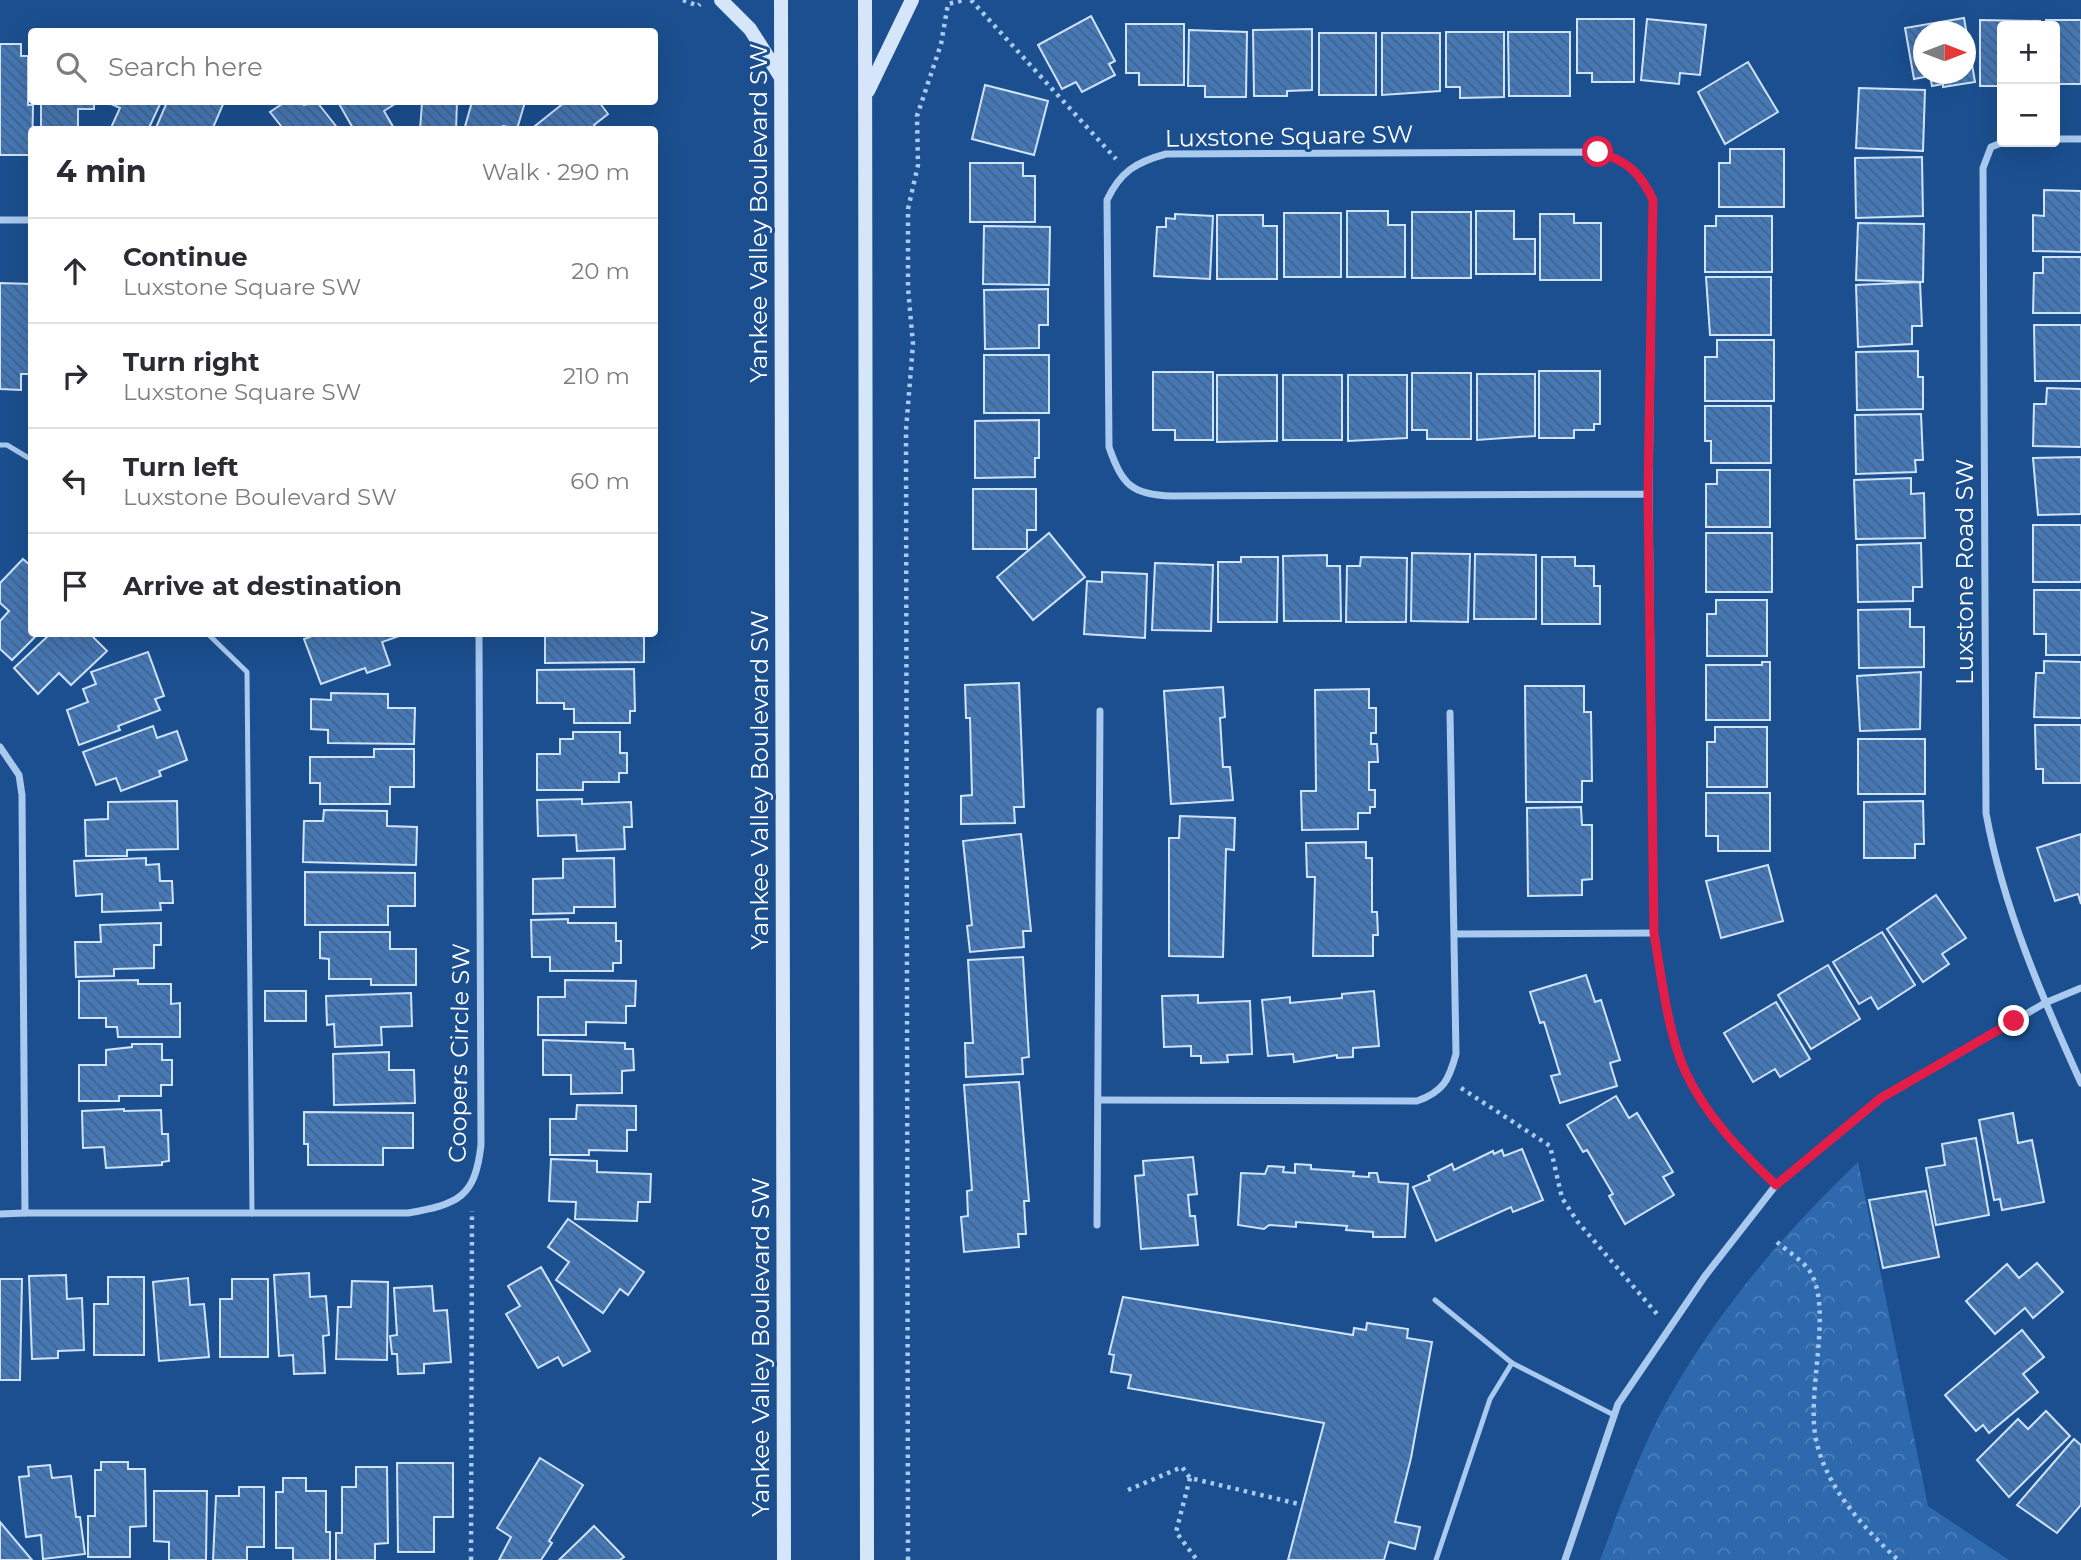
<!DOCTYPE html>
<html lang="en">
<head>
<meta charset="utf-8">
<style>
  :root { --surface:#fff; --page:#f7f7f7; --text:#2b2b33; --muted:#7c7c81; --line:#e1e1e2 }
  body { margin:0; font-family:Montserrat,sans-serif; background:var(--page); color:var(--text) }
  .controls { position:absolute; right:21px; top:21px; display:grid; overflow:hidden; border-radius:7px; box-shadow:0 7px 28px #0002 }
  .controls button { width:63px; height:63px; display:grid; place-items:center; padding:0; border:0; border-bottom:2px solid var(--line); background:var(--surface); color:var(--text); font:35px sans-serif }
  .compass { position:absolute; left:1913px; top:21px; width:63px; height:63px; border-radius:50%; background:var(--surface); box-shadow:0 7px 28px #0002; rotate:90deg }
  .stop { position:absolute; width:21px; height:21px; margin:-16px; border:5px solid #e11d48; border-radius:50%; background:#fff }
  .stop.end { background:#e11d48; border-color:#fff; box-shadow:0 2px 7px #0008 }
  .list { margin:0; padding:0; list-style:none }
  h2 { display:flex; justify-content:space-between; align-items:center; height:91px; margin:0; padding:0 28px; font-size:30px }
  h2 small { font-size:23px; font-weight:400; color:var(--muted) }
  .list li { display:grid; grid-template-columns:46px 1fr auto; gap:21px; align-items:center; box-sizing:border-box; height:105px; padding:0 28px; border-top:2px solid var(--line) }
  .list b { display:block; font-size:26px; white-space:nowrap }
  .list p { margin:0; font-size:23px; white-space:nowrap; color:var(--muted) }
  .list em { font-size:23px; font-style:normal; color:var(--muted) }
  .icon { flex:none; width:38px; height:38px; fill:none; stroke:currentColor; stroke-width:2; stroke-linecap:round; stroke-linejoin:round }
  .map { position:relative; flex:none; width:2081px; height:1560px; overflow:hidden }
  .search { position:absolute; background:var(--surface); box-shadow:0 7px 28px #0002; left:28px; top:28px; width:630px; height:77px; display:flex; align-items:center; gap:18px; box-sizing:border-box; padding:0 24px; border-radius:7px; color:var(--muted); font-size:26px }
  .panel { position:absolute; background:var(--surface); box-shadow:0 7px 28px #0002; left:28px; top:126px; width:630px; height:511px; border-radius:7px }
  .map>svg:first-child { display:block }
  .park { fill:url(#park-crowns) }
  .building { fill:url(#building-back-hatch); stroke:#cfe3fa; stroke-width:2; fill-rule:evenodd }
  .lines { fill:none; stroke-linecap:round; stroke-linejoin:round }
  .path { stroke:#a9c9ee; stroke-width:4.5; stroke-dasharray:3.5 5; stroke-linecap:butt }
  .lane { stroke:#a9c9ee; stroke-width:5 }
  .street { stroke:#a9c9ee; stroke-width:7 }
  .secondary { stroke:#d6e6fa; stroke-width:14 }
  .route { stroke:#e11d48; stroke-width:9 }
  .labels { text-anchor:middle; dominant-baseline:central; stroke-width:6; stroke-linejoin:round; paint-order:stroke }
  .street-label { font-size:24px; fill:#fff; stroke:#1b4f8f }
</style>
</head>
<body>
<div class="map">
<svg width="2081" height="1560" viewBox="0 0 2081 1560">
  <defs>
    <pattern id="park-crowns" width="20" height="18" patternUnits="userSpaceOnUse" patternTransform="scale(1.75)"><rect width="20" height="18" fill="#2e69ad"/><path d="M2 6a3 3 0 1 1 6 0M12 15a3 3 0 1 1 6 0" fill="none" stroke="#4d80b9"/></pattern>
    <pattern id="building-back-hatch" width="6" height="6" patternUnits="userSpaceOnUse" patternTransform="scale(1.75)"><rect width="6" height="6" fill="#4478b7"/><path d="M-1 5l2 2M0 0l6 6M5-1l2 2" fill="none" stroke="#486282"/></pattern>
  </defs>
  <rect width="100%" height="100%" fill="#1b4f8f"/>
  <path class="park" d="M1858,1162L1928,1506L2009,1560H1600C1620,1507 1639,1453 1666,1403C1717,1311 1783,1234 1858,1162Z"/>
  <g class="building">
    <path d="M1091,16L1115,61L1109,64L1115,75L1082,92L1076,82L1062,89L1038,45Z"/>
    <path d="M1964,18L1975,82L1943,87V84L1932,86L1930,76L1914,79L1905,28ZM1924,32H1966V74H1924Z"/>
    <path d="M1577,19H1634V82H1592V73H1577Z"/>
    <path d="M1647,19L1706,25L1700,75L1680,73L1679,84L1641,80Z"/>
    <path d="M1980,20L2040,21V26H2002V86H1980Z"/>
    <path d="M2046,20H2081V84H2055V26H2046Z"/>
    <path d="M1126,24H1184V85H1139V73H1126Z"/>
    <path d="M1312,29V90L1287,91V96H1254L1253,30Z"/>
    <path d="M1189,30L1247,32L1246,97H1205V86H1188Z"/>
    <path d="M1446,32H1504V97L1460,98V87H1446Z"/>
    <path d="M1508,32H1570V96H1509Z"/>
    <rect x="1319" y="33" width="57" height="62"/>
    <path d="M1382,33H1440V91L1382,95Z"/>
    <path d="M0,44H21V56H28V105H33L32,155H0Z"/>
    <path d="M1748,62L1778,112L1725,144L1698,92Z"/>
    <path d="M985,85L1048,101L1034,155L972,139Z"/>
    <path d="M1859,88L1925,90L1923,151L1856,148Z"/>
    <path d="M41,102H94V109H78V130H41Z"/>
    <path d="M107,102H161L148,130H110L120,108Z"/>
    <path d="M167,102H224L212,130H155Z"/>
    <path d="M285,102H301L304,105L317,102L339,130H277L281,126L270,112Z"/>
    <path d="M338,102H398L384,111L395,130H354Z"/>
    <path d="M406,102H457L456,130H420L422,103Z"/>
    <path d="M472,102H525L517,129L503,126L502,130H464Z"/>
    <path d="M565,102H599L608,114L594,125L597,130H530Z"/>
    <path d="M1730,149H1784V207H1719V163H1730Z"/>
    <path d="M1922,157L1923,216L1856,218L1855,158Z"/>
    <path d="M970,163H1023V176H1035V222H970Z"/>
    <path d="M2044,190L2081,191V252L2033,251V215L2044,216Z"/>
    <path d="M1347,211H1388V225H1405V277H1347Z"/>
    <path d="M1476,211H1514V239H1535V274H1476Z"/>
    <rect x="1412" y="212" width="59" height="66"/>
    <rect x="1284" y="213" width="57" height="64"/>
    <path d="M1175,214L1213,216L1210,279L1154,276L1157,227H1166V218L1175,219Z"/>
    <path d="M1540,214H1574V223H1601V280H1540Z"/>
    <path d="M1217,215H1263V226H1277V279H1217Z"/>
    <path d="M1716,216H1772V272H1705V226H1716Z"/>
    <path d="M1858,223L1924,224L1923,282L1856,280Z"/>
    <path d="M984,226L1050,227L1049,285L983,284Z"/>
    <path d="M2043,257H2081V313H2033L2034,273H2043Z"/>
    <path d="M1706,277H1771V335H1710Z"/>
    <path d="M1920,282L1922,326H1912V344L1858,347L1856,285Z"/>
    <path d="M0,283L32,284L30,374H21V390L0,389Z"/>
    <path d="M1048,289V325H1039V348L985,349L984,290Z"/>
    <path d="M2034,325H2081V381H2035Z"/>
    <path d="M1717,340H1774V401H1705V357H1717Z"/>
    <path d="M1918,351V377H1923V409L1857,410L1856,352Z"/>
    <rect x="984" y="355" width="65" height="58"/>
    <path d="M1539,371H1600V424H1594V430H1574V438H1539Z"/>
    <path d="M1153,372H1213V440H1175V430H1153Z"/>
    <path d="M1412,373H1471V439H1427V430H1412Z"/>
    <path d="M1477,374H1535V436L1477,440Z"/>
    <path d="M1217,375H1277V441L1217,442Z"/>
    <rect x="1283" y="375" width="59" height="65"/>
    <path d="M1348,375H1407V438L1348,441Z"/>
    <path d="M2047,388L2081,389V447L2033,446L2034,404H2046Z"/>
    <path d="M1705,406H1771V463H1711V441H1705Z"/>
    <path d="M1921,414L1923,460H1915L1916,472L1856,474L1855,415Z"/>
    <path d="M1039,420V458H1035V477L975,478V421Z"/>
    <path d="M2081,457V514L2038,515L2033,458Z"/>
    <path d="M1717,470H1770V527H1706V484H1717Z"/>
    <path d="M1911,478V494L1924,493L1925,538L1856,539L1854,480Z"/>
    <path d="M973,489H1036V530H1027V549H973Z"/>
    <rect x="2033" y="525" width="48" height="57"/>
    <path d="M1049,533L1085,577L1033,620L997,577Z"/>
    <rect x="1706" y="533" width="66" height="59"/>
    <path d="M1921,543L1922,587H1913V601L1858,602L1857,545Z"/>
    <path d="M1412,553L1470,554L1468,622L1411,621Z"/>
    <path d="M1475,554L1536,555V619H1474Z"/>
    <path d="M1327,555V566H1340L1341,621H1284L1283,556Z"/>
    <path d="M1241,557H1278L1277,622H1218V562H1241Z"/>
    <path d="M1361,557L1407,558L1406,622H1346L1347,566H1360Z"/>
    <path d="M1542,557H1575V566H1594V586H1600V624H1542Z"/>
    <path d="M23,559L32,567V634H38L12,660L0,649V621L9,611L0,603V583Z"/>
    <path d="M1155,563L1213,565L1211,631L1152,630Z"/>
    <path d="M1102,572L1147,574L1145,638L1084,634L1087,581L1102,582Z"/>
    <path d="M2034,590H2081V655H2046V634H2034Z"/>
    <path d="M1716,600H1767V656H1707V614H1716Z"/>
    <path d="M1910,609V627H1924V667L1859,668L1858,610Z"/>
    <path d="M50,634H90L107,651L71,685L59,673L38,694L14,668Z"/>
    <path d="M317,634H405L382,642L390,665L367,673L365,668L321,684L304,639Z"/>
    <path d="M545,634H644V662L545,663Z"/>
    <path d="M148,652L164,696L155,699L160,710L118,726L120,730L79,745L67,710L88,702L83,689L96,684L91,672Z"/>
    <path d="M2044,661L2081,662V718L2034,717L2036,673H2044Z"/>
    <path d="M1762,662H1770V720H1706V665H1762Z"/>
    <path d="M634,669L635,711H630V723H574V709H564V703H537V670Z"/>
    <path d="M1921,672L1920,729L1860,731L1857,676Z"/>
    <path d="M1019,683L1024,807H1014L1015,823L961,824V796L972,795L970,718H966L965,685Z"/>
    <path d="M1525,686H1584V712H1591L1592,781H1582V802H1526Z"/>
    <path d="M1223,687L1225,717L1220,718L1223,767H1230L1233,800L1171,804L1164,691Z"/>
    <path d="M1369,689V708H1376V733H1371V744H1377L1378,762H1369V790H1375V807H1370V813H1358V829L1302,830L1301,791H1316L1315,690Z"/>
    <path d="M331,693L388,694V708H415L414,744L328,743V730L311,729V699L331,700Z"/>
    <path d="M2035,725H2081V783H2043V769H2036Z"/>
    <path d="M153,726L157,738L177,731L187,760L159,771L161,776L121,791L116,778L96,785L83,752Z"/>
    <path d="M1715,727H1767V787H1707V742H1715Z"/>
    <path d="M573,732H620V753H627V773H619V782H583V790H537V754H560V739H573Z"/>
    <rect x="1858" y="739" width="67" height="55"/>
    <path d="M374,749H414V787H390V804H320V783H310V757H374Z"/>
    <path d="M1706,793H1770V851H1718V836H1706Z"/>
    <path d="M582,799V804L631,802L632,827H624L625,849L577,851L576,835L538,836L537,800Z"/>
    <path d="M177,801L178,849L127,850V856H86L85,820L108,819V802Z"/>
    <path d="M1923,801L1924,844H1915V858H1864V802Z"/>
    <path d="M1581,807L1582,825H1592V879L1582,880V895L1528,896L1527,808Z"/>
    <path d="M324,810L387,811V826L417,827L416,865L303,862L304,821H323Z"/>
    <path d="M1180,816L1235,818L1234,850L1226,849L1223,957L1169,956V838H1179Z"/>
    <path d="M1021,834L1031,931H1023L1024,947L970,952L967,926L972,925L963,841Z"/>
    <path d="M2081,834V904L2078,894L2055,901L2037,848Z"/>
    <path d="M1366,842V858H1372V912H1377L1378,935H1373V956H1313L1315,877H1307L1306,843Z"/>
    <path d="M146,858V865L159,864L160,881H172L173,903H160L161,910L102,912V894L76,896L74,861Z"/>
    <path d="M614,858L615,907H574V913L533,914V879L563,878V859Z"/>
    <path d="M1768,865L1783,921L1721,938L1706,881Z"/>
    <path d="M305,872L415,873V906H388V925H305Z"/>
    <path d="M1936,895L1966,938L1942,954L1949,964L1923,982L1887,929Z"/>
    <path d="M568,919V923H616V941H621V963H613V971H550V957H532L531,920Z"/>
    <path d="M161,923V945H154V968L114,969V976L76,977L75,942H101L100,925Z"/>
    <path d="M320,932H390V949H416V985H371V979H329V959L320,958Z"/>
    <path d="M1882,932L1915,985L1878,1009L1871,997L1859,1004L1833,962Z"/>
    <path d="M1023,957L1029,1057L1022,1058L1023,1074L966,1077L965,1043H973L968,960Z"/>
    <path d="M1828,965L1860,1019L1811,1049L1778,995Z"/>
    <path d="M1586,975L1595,1002L1601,1000L1620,1060L1610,1063L1617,1086L1560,1103L1551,1076L1560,1074L1544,1022L1540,1023L1530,992Z"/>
    <path d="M138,980V984H171V1004L180,1003V1037H118L117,1027H106V1018H79V981Z"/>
    <path d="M565,980L636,981L635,1006H626V1023L586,1022V1035H538V997H565Z"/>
    <rect x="265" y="991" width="41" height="30"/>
    <path d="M1374,991L1379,1046L1353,1048V1057L1337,1058V1055L1294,1062L1293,1054L1268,1056L1262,1000L1290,997V1003L1342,998V994Z"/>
    <path d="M411,993L412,1026L381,1027L382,1045L335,1047L334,1024L327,1025L326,996Z"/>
    <path d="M1198,995V1003L1250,1001L1252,1054L1227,1055L1228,1062L1201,1063V1056H1191V1046L1164,1047L1162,996Z"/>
    <path d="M1776,1002L1810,1059L1780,1077L1775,1069L1753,1082L1724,1033Z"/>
    <path d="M543,1040L625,1043V1049H633L634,1070L622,1071V1093L571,1094V1075H543Z"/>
    <path d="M132,1044H162V1060H172V1085H161V1096H119V1101H79V1065H106V1050L132,1047Z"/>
    <path d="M389,1052V1070H414L415,1103L334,1105L333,1054Z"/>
    <path d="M1019,1082L1029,1201H1024L1026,1234H1018L1019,1247L964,1252L961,1217L968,1216L967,1191L972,1190L964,1085Z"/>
    <path d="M1616,1096L1629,1118L1637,1113L1673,1172L1663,1177L1674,1195L1625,1224L1609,1196L1613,1194L1587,1150L1583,1152L1567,1125Z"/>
    <path d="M577,1105L636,1106V1130H627V1151L589,1150V1155H550V1119H576Z"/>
    <path d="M124,1109V1111L161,1110L162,1134H168L169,1161L162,1162V1165L106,1168L104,1147L83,1148L82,1111Z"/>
    <path d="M304,1112L413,1113V1148H383V1165H308V1144H304Z"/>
    <path d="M2013,1113L2018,1143L2032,1140L2044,1202L2002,1210L2000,1199L1994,1200L1979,1120Z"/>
    <path d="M1976,1138L1989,1215L1936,1225L1926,1168L1945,1165L1942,1144Z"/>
    <path d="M1522,1149L1543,1200L1513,1212L1511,1207L1436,1241L1413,1187L1430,1180L1428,1176L1452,1164L1454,1170L1493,1151L1494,1154L1502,1150L1504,1156Z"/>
    <path d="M1193,1157L1197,1194L1188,1195L1190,1216H1195L1198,1245L1141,1249L1135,1176L1144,1175L1143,1161Z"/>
    <path d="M551,1159L597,1161V1172L651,1174L650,1202H638L637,1221L575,1219L576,1202L549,1201Z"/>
    <path d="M1295,1164L1311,1165V1169L1354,1172L1353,1176L1369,1177V1173H1377L1379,1182L1408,1184L1405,1237H1373V1232L1346,1230L1347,1226L1296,1222V1227L1269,1225L1264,1229L1238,1225L1241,1173L1265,1174L1268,1166L1284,1167L1283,1172L1295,1173Z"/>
    <path d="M1926,1191L1939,1257L1883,1268L1869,1200Z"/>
    <path d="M568,1219L644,1272L628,1295L620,1289L603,1313L556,1280L569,1262L548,1247Z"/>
    <path d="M2037,1263L2063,1292L2033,1318L2025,1308L1995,1334L1966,1301L2007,1264L2019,1278Z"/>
    <path d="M541,1267L590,1351L563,1366L558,1357L538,1368L506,1314L520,1306L508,1286Z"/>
    <path d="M309,1273L310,1297L326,1296L329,1335L323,1336L325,1373L294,1374L293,1355L279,1356L274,1275Z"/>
    <path d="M66,1275L67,1299L82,1298L84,1350L58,1351V1358L32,1359L29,1276Z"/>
    <path d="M108,1277H144V1355H94V1304H108Z"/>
    <path d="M188,1278L190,1305L204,1304L209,1357L159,1361L153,1282Z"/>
    <path d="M0,1279H22L20,1380H0Z"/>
    <path d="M232,1279H268V1357H220V1299H232Z"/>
    <path d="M352,1281L388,1282L387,1360L336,1359L338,1307H351Z"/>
    <path d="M432,1286L434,1311L447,1310L451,1362L424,1364V1373L398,1374L397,1354H392L390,1336L397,1335L394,1288Z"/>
    <path d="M1123,1297L1353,1335L1354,1328L1366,1330L1367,1323L1408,1329L1407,1338L1432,1342L1411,1458L1395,1522L1420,1527L1415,1549L1389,1542L1384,1560H1288L1324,1423L1128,1388L1131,1375L1111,1372L1114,1355L1109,1354Z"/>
    <path d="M2022,1330L2044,1357L2023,1374L2038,1392L1989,1433L1983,1425L1976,1431L1945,1395Z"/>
    <path d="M2046,1411L2070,1436L2009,1497L1977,1460L2018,1419L2028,1429Z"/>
    <path d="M2074,1439L2081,1445V1505L2057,1533L2017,1505Z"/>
    <path d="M540,1458L583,1485L549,1541L552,1543L541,1560H499L511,1537L497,1528Z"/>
    <path d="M101,1462H128V1469H145L146,1526L130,1527V1557H88V1516H95V1470H101Z"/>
    <path d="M397,1463H453V1517H434V1552H398Z"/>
    <path d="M50,1465L52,1478L71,1476L76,1517H80L85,1554L43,1559L41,1535L26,1537L19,1477L29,1476L28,1467Z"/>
    <path d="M356,1467H387L388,1543L375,1544V1560H336V1533H342V1487H356Z"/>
    <path d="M283,1478H306V1491H326V1532H330V1560H293V1548H276V1492H283Z"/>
    <path d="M239,1487H264V1547H247V1560H213L216,1496H239Z"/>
    <path d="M154,1491H207L206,1560H169V1542L154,1541Z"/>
    <path d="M0,1522L32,1560H0Z"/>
    <path d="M594,1526L624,1557L620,1560H559Z"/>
  </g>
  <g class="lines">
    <g class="path">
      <path d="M683,0L698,6L700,4"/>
      <path d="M971,0L1116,159"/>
      <path d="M1461,1088L1550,1146L1562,1198L1577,1221L1657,1314"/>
      <path d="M1777,1242C1787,1251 1802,1260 1809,1270C1835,1308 1804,1395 1817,1444C1829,1491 1864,1528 1898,1560"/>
      <path d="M1190,1478L1176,1532L1197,1560"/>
      <path d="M1128,1490L1182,1467L1190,1478L1303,1505"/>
      <path d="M471,1560L472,1211"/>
      <path d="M908,1560L906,430L913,344L908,288V209L918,165L917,116L941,44L948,4L964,0"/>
    </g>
    <g class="lane">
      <path d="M0,445H7L32,460"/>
      <path d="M208,634L247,672L252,1214"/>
      <path d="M1435,1300L1512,1363L1614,1415"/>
      <path d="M1436,1560L1490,1399L1512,1363"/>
    </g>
    <g class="street">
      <path d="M2055,139H2081"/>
      <path d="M2004,142L1991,147L1983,168L1986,813C2003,907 2042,997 2081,1083"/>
      <path d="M0,220H32"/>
      <path d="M1649,494L1172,496C1131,495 1122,484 1109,447L1107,200C1120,172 1136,162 1166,154L1598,152C1626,160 1641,173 1653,200L1649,494L1654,933C1661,975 1668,1033 1685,1071C1706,1116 1740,1151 1776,1185"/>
      <path d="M0,747L19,775L22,795L25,1213H408C458,1204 475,1198 481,1145L479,634"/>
      <path d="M1455,934L1654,933"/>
      <path d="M1098,1100L1417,1101C1443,1092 1449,1080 1456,1054L1450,713"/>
      <path d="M0,1214L25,1213"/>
      <path d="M1097,1225L1100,711"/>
      <path d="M1565,1560L1618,1404L1705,1276L1776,1185L1881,1098L2045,1003L2081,988"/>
    </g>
    <g class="secondary">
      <path d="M721,0L750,29L780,76"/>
      <path d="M781,0L784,1560"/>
      <path d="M865,0L867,1560"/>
      <path d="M868,91L912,0"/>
    </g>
  </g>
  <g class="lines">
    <path class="route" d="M1598,152C1626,160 1641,173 1653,200L1648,494L1654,933C1661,975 1668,1033 1685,1071C1706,1116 1740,1151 1776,1185L1881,1098L2014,1021"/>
  </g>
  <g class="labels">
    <g class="street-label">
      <text transform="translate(1289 136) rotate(-1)">Luxstone Square SW</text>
      <text transform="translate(758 213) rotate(-90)">Yankee Valley Boulevard SW</text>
      <text transform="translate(1964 572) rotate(-90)">Luxstone Road SW</text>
      <text transform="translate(759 780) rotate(-90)">Yankee Valley Boulevard SW</text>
      <text transform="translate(459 1053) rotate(-89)">Coopers Circle SW</text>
      <text transform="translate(760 1347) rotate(-90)">Yankee Valley Boulevard SW</text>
    </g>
  </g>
</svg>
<div class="controls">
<button>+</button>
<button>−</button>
</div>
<svg class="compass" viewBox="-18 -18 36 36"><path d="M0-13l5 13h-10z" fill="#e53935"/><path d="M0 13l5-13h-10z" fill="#7c7c81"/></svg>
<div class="stop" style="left:1598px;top:152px"></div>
<div class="stop end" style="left:2014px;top:1021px"></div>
<div class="search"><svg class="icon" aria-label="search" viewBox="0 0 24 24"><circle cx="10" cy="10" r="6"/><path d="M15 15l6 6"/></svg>Search here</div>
<section class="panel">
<h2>4 min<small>Walk · 290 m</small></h2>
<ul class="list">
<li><svg class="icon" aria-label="ahead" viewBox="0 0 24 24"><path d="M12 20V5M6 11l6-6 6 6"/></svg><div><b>Continue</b><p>Luxstone Square SW</p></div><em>20 m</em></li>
<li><svg class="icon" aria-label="right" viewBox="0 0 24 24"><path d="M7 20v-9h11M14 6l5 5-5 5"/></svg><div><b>Turn right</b><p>Luxstone Square SW</p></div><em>210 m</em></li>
<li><svg class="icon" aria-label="left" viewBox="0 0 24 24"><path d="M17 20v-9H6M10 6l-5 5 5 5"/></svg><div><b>Turn left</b><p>Luxstone Boulevard SW</p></div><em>60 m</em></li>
<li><svg class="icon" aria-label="arrive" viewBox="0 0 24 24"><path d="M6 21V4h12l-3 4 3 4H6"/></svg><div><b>Arrive at destination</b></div></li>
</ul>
</section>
</div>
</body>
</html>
